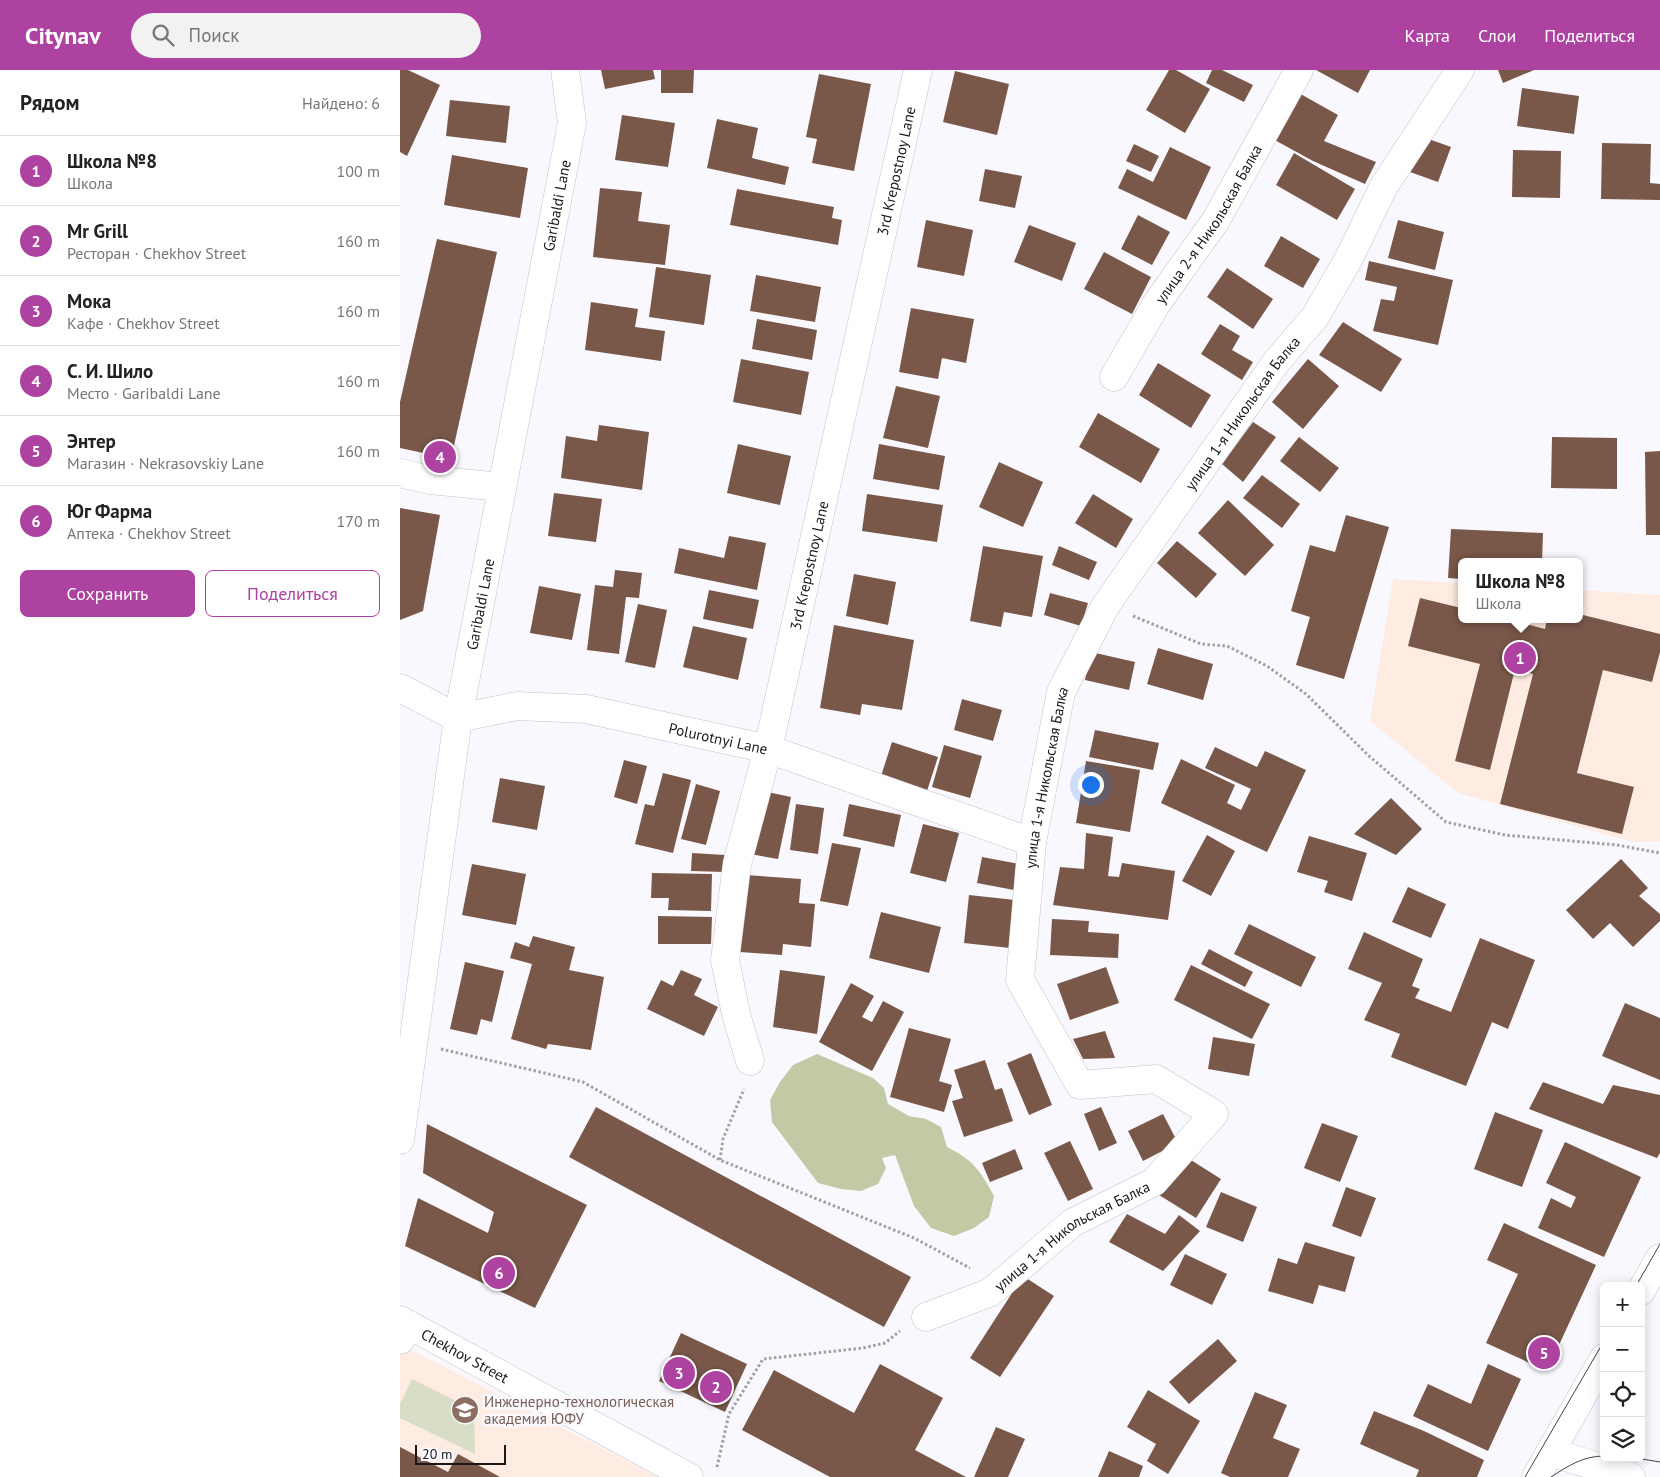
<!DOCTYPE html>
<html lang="ru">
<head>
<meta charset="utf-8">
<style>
  :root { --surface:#fff; --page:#f2f2f2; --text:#222; --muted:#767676; --line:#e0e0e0; --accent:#ae42a1 }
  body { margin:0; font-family:"PT Sans",sans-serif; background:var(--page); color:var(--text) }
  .controls { position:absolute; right:15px; bottom:15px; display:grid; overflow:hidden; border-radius:8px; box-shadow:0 2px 12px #0003 }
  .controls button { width:45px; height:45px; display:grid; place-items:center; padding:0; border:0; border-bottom:1px solid var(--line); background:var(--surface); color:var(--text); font:25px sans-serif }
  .scale { position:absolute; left:15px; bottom:12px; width:91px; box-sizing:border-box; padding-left:5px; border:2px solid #18171a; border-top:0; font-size:14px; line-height:18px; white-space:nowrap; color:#18171a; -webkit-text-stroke:4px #faf8ff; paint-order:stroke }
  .you { position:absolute; left:690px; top:714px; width:18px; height:18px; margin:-12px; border:4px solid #fff; border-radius:50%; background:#1a73e8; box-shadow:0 0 0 8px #1a73e833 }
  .badge { display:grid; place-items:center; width:32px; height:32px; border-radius:50%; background:var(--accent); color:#fff; font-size:16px; font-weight:700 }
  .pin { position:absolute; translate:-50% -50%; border:2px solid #fff; box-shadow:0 1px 5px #0006 }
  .popup { position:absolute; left:1058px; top:488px; width:125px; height:65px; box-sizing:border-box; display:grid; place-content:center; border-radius:8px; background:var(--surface); filter:drop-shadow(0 1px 4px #0005); font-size:16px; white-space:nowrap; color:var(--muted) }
  .popup b { font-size:19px; color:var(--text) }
  .popup::after { content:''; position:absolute; left:50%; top:100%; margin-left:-10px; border:10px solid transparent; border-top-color:var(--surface) }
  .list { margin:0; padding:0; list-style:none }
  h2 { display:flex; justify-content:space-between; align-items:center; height:65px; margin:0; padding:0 20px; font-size:21px }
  h2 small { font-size:16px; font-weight:400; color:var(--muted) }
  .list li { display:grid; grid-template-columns:32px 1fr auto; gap:15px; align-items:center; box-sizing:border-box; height:70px; padding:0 20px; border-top:1px solid var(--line) }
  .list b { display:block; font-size:19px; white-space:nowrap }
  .list p { margin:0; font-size:16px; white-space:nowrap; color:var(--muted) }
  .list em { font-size:16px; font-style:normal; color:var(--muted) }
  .actions { display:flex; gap:10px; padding:15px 20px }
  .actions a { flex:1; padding:11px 0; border:1px solid var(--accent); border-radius:8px; text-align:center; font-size:18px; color:var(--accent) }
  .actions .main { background:var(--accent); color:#fff }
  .icon { flex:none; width:28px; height:28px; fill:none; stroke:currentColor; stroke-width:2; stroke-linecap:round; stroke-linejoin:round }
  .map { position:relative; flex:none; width:1260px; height:1407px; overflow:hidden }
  header { display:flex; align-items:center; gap:30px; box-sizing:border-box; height:70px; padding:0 25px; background:var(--accent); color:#fff }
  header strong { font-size:24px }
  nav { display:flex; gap:28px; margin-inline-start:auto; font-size:18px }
  .search { width:350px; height:45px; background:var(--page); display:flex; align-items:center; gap:12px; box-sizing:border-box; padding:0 18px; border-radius:28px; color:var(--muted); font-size:19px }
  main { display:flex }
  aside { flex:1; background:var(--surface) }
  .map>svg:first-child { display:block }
  .education { fill:#feebe2 }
  .green { fill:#d8ddc5 }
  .forest { fill:#c2c9a5 }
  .building { fill:#795849 }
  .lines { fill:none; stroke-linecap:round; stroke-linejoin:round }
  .minor-casing { stroke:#c3c1c9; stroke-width:29 }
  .major-casing { stroke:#c3c1c9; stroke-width:29 }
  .path { stroke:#a2a0a6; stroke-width:3; stroke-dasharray:2.5 2.5; stroke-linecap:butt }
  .minor { stroke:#fff; stroke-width:28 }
  .major { stroke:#fff; stroke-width:28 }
  .tram { stroke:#434245; stroke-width:1 }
  .labels { text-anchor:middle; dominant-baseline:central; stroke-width:5; stroke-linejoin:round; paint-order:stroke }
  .street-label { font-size:15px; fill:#18171a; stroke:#faf8ff }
  .education-label { font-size:15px; fill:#785e54; stroke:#faf8ff; text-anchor:start }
</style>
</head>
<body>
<header>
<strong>Citynav</strong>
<div class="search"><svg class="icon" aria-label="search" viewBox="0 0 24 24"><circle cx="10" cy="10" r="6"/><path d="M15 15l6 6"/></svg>Поиск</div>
<nav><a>Карта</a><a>Слои</a><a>Поделиться</a></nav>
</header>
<main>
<aside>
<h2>Рядом<small>Найдено: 6</small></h2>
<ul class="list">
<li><span class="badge">1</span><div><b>Школа №8</b><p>Школа</p></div><em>100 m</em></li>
<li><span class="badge">2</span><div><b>Mr Grill</b><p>Ресторан · Chekhov Street</p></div><em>160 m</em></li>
<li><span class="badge">3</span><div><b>Мока</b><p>Кафе · Chekhov Street</p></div><em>160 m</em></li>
<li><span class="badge">4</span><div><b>С. И. Шило</b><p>Место · Garibaldi Lane</p></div><em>160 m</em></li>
<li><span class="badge">5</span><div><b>Энтер</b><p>Магазин · Nekrasovskiy Lane</p></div><em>160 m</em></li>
<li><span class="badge">6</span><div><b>Юг Фарма</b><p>Аптека · Chekhov Street</p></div><em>170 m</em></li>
</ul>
<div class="actions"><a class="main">Сохранить</a><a>Поделиться</a></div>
</aside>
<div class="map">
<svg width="1260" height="1407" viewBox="0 0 1260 1407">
  <rect width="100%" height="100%" fill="#faf8ff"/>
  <g class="education">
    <path d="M993,509L1061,513V549H1179V520L1260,525V771L1232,772L1058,723L970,651Z"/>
    <path d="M0,1274L258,1407H0Z"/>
  </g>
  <path class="green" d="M12,1309L74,1340L75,1384L0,1348V1334Z"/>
  <path class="forest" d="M417,984L473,1008L484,1018L488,1034L509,1046L526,1049L541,1057L547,1077C573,1090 580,1100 594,1126L589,1147L574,1158L554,1166L531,1158L514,1136L495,1085L482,1088L486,1098L478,1114L461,1121L441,1119L418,1113L372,1052L370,1030L380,1012L393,995Z"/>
  <g class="building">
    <path d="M0,0H8L40,15L7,86L0,82Z"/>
    <path d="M201,0H253L255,9L205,19Z"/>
    <path d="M261,0H294L293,23H261Z"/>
    <path d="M769,0H776L810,19L785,63L746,40Z"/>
    <path d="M812,0H822L853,15L844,32L806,13Z"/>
    <path d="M916,0H970L958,23Z"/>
    <path d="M1098,0H1134L1103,13Z"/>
    <path d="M555,1L609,14L597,65L543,52Z"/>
    <path d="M419,4L471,14L454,101L412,93L417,69L406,67Z"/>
    <path d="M1122,18L1179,26L1174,64L1117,56Z"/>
    <path d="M897,22L938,45L924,71L976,92L965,114L913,91L871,68Z"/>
    <path d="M50,30L110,36L106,73L46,66Z"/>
    <path d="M222,45L275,53L268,97L215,90Z"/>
    <path d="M317,49L358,58L352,88L389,97L385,115L307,98Z"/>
    <path d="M1023,67L1051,77L1038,112L1010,102Z"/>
    <path d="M1202,73L1251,74L1250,113L1260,114V130L1201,129Z"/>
    <path d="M734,74L759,86L751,102L726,91Z"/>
    <path d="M770,77L811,97L786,150L718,118L727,99L753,112Z"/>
    <path d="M1113,80L1161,81L1160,128L1112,127Z"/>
    <path d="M894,83L955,119L937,150L876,115Z"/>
    <path d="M52,85L128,98L120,148L44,135Z"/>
    <path d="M585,99L622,106L615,138L579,131Z"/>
    <path d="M200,118L242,122L238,151L270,155L265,195L193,187Z"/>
    <path d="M337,119L434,137L432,148L442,150L438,175L330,155Z"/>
    <path d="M738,145L770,162L752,195L721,179Z"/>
    <path d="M526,150L573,160L564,206L517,197Z"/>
    <path d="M998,150L1044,162L1035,200L988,188Z"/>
    <path d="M629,155L676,173L662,211L614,192Z"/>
    <path d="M881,166L920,189L903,218L864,196Z"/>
    <path d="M37,169L97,182L51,389L0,378V332Z"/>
    <path d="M704,182L751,207L732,244L684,219Z"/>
    <path d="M969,191L1053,210L1038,275L973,261L981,229L994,231L997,217L965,210Z"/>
    <path d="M256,197L311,205L304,255L249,247Z"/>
    <path d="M827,198L873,229L853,259L807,227Z"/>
    <path d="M356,205L421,217L415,252L350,241Z"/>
    <path d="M191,232L238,239L235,257L265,261L261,291L185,280Z"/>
    <path d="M511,238L574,249L566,293L542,288L538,309L499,302Z"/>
    <path d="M357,249L417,260L412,290L352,279Z"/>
    <path d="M943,252L1002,289L981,322L919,285Z"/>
    <path d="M820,254L840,266L832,280L853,292L842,310L801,284Z"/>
    <path d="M341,289L409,302L401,345L333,332Z"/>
    <path d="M908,289L939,316L903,359L872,332Z"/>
    <path d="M758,293L811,325L791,358L739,325Z"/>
    <path d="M496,316L540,326L528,378L483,368Z"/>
    <path d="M698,343L760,379L741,413L679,377Z"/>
    <path d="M853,352L876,367L843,412L822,394Z"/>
    <path d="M199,355L249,362L242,420L161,408L166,366L197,371Z"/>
    <path d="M899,367L939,398L920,422L880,391Z"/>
    <path d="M1152,367L1217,368V419L1151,418Z"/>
    <path d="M338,374L391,386L380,435L327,423Z"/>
    <path d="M479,374L545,386L539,420L473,409Z"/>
    <path d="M1260,381V465H1246L1245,382Z"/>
    <path d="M599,392L643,412L623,457L579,437Z"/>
    <path d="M862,405L900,434L882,458L843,428Z"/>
    <path d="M154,423L202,429L196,472L148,466Z"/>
    <path d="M467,424L543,435L537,472L462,461Z"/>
    <path d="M693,424L733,449L716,478L675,453Z"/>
    <path d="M828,430L874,475L845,506L798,463Z"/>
    <path d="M0,438L40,445L23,541L0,550Z"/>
    <path d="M946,445L989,457L944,609L896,595L910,547L891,541L910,475L935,482Z"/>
    <path d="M1051,459L1143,463L1142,492H1061V509L1048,508Z"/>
    <path d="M329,466L366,473L357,520L274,503L279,478L324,488Z"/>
    <path d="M777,471L817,504L796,528L757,493Z"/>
    <path d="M583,476L643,486L632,547L604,542L601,557L570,551Z"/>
    <path d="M659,476L697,492L689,510L652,495Z"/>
    <path d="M215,500L242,503L239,528L226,527L219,584L187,580L195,515L213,517Z"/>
    <path d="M454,504L496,512L488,555L446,546Z"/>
    <path d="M139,516L181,524L172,570L130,563Z"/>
    <path d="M309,520L359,530L353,559L303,549Z"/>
    <path d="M650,523L688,533L681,556L644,545Z"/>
    <path d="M1020,528L1061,538V549H1107L1145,559L1147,549H1179V544L1260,564V582L1252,612L1203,600L1177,703L1234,717L1222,764L1100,734L1133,604L1115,599L1090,700L1055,691L1080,594L1008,576Z"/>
    <path d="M238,534L267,540L255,598L225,592Z"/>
    <path d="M434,555L514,570L502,640L462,634L460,645L420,638Z"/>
    <path d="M293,556L347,568L338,610L283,597Z"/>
    <path d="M758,578L813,594L803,630L747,614Z"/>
    <path d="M691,582L735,592L729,620L685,610Z"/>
    <path d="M562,629L602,640L593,671L554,660Z"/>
    <path d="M695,660L759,673L753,700L689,687Z"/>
    <path d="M492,672L538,687L527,721L481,706Z"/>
    <path d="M544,675L582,686L570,728L532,717Z"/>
    <path d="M815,677L857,697L865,681L906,700L867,782L761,733L781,689L835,715L827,733L841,740L851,719L805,698Z"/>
    <path d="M224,690L247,696L237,734L214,727Z"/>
    <path d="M686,691L740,700L730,762L676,753Z"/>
    <path d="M263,703L291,710L273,783L235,774L245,734L254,736Z"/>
    <path d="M100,708L145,716L137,760L92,752Z"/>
    <path d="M296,714L320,721L306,775L281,769Z"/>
    <path d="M363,721L391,727L378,789L350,784Z"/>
    <path d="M991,728L1022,759L996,785L954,764Z"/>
    <path d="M396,734L424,738L418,784L390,780Z"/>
    <path d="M449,734L501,745L494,777L443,766Z"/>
    <path d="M523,754L559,763L546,812L510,803Z"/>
    <path d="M686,763L713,767L708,806L719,807L722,793L775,801L768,850L653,835L660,797L684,799Z"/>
    <path d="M807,765L835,781L811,826L782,811Z"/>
    <path d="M909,766L967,783L952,831L924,822L928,811L897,802Z"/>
    <path d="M432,773L461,778L448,836L420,831Z"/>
    <path d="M292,783L325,785V802L291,801Z"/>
    <path d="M582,787L619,794L614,820L577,813Z"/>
    <path d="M1221,789L1248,818L1239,826L1260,844V851L1233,877L1210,853L1193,869L1166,840Z"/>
    <path d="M72,794L126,804L116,855L62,845Z"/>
    <path d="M252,803L312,804L311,841L268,840L269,828H251Z"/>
    <path d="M346,805L401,809L399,833L415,834L411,877L383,874L382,885L340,882Z"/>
    <path d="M1008,817L1046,834L1031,868L992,852Z"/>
    <path d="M569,825L615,830L610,878L564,873Z"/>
    <path d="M481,842L541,857L529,903L469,888Z"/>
    <path d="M258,846L312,847L311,874H258Z"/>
    <path d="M652,849L689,851L688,862L719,864L718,888L650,885Z"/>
    <path d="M849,854L916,887L901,917L834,884Z"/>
    <path d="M964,862L1023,889L1012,916L1020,919L1015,928L1051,942L1080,868L1135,890L1108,959L1092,952L1066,1016L991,987L1000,964L964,950L982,913L948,899Z"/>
    <path d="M133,866L175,877L169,900L204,907L191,980L148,974L146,979L111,969L132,894L110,888L115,872L129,877Z"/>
    <path d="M809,879L853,902L845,917L801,894Z"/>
    <path d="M65,892L104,901L92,952L81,949L77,965L50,959Z"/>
    <path d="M791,895L870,934L852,969L774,930Z"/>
    <path d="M706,897L719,933L670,950L657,914Z"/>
    <path d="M281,900L302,909L294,925L318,937L304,966L247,939L261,910L273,916Z"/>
    <path d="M380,900L425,906L417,964L373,957Z"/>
    <path d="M451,913L474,926L462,947L472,952L483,931L504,942L472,1001L419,972Z"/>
    <path d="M1225,933L1260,948V1010L1202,986Z"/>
    <path d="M509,958L551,969L539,1011L552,1015L544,1042L490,1027Z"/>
    <path d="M705,961L715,988L683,989L673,969Z"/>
    <path d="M813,967L855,974L849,1006L808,999Z"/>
    <path d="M631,983L652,1035L629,1045L607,993Z"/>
    <path d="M585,990L595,1020L602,1018L613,1051L564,1067L552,1031L563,1028L554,1000Z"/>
    <path d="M1143,1012L1203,1034L1213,1015L1260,1025V1083L1257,1088L1129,1039Z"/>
    <path d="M196,1037L511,1207L484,1257L169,1087Z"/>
    <path d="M701,1037L717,1073L699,1081L684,1044Z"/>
    <path d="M1095,1042L1143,1060L1122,1117L1074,1099Z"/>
    <path d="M763,1044L778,1073L743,1091L728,1061Z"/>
    <path d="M922,1053L958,1066L940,1112L904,1098Z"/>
    <path d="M27,1054L187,1135L135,1238L5,1176L18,1128L88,1163L94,1142L23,1103Z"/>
    <path d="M670,1071L693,1119L668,1131L644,1083Z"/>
    <path d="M1165,1072L1241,1107L1204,1187L1138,1158L1151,1128L1171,1138L1176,1127L1146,1113Z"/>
    <path d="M615,1079L623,1099L590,1112L582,1093Z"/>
    <path d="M783,1085L821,1109L796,1148L759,1125Z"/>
    <path d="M946,1117L976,1128L961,1167L932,1156Z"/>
    <path d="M821,1122L857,1137L843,1172L806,1157Z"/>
    <path d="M727,1144L765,1164L779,1145L800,1161L763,1201L709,1172Z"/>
    <path d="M1104,1153L1196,1195L1147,1301L1086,1273L1118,1204L1087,1190Z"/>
    <path d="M905,1172L955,1187L945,1222L919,1215L913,1234L868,1221L878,1188L897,1194Z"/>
    <path d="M785,1184L827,1204L812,1235L770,1215Z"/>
    <path d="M623,1206L654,1226L600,1307L570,1288Z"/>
    <path d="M281,1263L347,1294L325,1342L259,1311Z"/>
    <path d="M818,1269L837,1291L789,1334L769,1312Z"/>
    <path d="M480,1294L543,1328L515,1380L566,1407H430L342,1360L374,1300L454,1343Z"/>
    <path d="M1088,1294L1121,1309L1088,1381L1013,1346L1028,1314L1071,1334Z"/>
    <path d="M748,1320L800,1351L768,1404L747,1391L756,1374L727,1357Z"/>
    <path d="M855,1322L887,1335L873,1368L900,1379L888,1407H830L821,1403Z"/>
    <path d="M974,1341L1024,1361L1084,1390L1077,1407H1016L1019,1400L960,1374Z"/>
    <path d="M596,1357L625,1369L608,1407H574Z"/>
    <path d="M0,1377L48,1402L58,1384L100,1407H0Z"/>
    <path d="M709,1381L743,1396L739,1407H698Z"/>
  </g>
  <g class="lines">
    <g class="minor-casing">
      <g id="minor">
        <path id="s1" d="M714,307L757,233L816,150L899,0"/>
        <path d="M0,403L30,410L102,417"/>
        <path id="s2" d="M0,618L58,648L117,636L186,639L368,679L632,772"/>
        <path id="s3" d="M350,991L336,944L325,890L337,794L368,679L518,0"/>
        <path id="s4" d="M0,1070L58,648L172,53L165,0"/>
        <path d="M1241,1221L1260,1188"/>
        <path id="s5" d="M526,1247L591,1222L672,1153L754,1112L814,1044L756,1009L680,1015L620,910L632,772L661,622L706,535L877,291L915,247L948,190L984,116L1060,0"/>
        <path d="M0,1270L9,1255"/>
        <path d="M1150,1382L1231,1407"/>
        <path d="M1136,1407L1204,1288"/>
      </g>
    </g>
    <g class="major-casing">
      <g id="major">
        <path id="s6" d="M0,1250L289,1407"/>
      </g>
    </g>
    <g class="path">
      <path d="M733,546L801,574L827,576L867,596L906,624L969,686L1046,752L1105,765L1217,775L1260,783"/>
      <path d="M41,979L183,1012L320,1090L514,1168L570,1198"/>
      <path d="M320,1090L323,1069L344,1019"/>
      <path d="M317,1397L329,1344L363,1289L463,1278L485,1273L500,1261"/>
    </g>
    <use href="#minor" class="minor"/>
    <use href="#major" class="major"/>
    <g class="tram">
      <path d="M1236,1216L1260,1174"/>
      <path d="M1236,1388L1260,1392"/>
      <path d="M1125,1407L1204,1271"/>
      <path d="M1151,1407C1168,1396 1183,1386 1204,1386"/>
    </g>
  </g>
  <defs>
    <g id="university-disc" transform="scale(1.4375)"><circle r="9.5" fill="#8d6e63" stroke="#faf8ff"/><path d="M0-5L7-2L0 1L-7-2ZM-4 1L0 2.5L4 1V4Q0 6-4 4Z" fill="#fff"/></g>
  </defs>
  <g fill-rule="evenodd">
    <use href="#university-disc" x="65" y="1340"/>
  </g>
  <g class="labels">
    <g class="street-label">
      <text stroke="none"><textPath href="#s3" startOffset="912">3rd Krepostnoy Lane</textPath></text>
      <text stroke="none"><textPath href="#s4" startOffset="948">Garibaldi Lane</textPath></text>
      <text stroke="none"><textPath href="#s1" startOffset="180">улица 2-я Никольская Балка</textPath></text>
      <text stroke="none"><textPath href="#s5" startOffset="1248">улица 1-я Никольская Балка</textPath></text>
      <text stroke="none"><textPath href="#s3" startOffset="508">3rd Krepostnoy Lane</textPath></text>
      <text stroke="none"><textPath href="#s4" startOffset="542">Garibaldi Lane</textPath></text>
      <text stroke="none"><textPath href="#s2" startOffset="330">Polurotnyi Lane</textPath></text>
      <text stroke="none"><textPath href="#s5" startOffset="828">улица 1-я Никольская Балка</textPath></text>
      <text stroke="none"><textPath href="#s5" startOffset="169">улица 1-я Никольская Балка</textPath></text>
      <text stroke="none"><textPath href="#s6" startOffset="74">Chekhov Street</textPath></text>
    </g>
    <g class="education-label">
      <text x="84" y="1331">Инженерно-технологическая<tspan x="84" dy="17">академия ЮФУ</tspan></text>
    </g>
  </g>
</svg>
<div class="controls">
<button>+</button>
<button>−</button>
<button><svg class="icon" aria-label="locate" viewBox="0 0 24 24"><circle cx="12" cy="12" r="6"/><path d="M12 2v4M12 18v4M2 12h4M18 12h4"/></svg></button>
<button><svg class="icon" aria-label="layers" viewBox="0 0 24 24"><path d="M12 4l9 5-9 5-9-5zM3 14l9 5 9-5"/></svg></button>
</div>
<div class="scale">20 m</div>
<div class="you"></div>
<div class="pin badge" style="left:1120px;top:588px">1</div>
<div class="popup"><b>Школа №8</b>Школа</div>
<div class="pin badge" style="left:316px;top:1317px">2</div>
<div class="pin badge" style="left:279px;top:1303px">3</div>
<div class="pin badge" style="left:40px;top:387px">4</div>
<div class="pin badge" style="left:1144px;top:1283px">5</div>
<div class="pin badge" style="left:99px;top:1203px">6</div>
</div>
</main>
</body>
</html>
